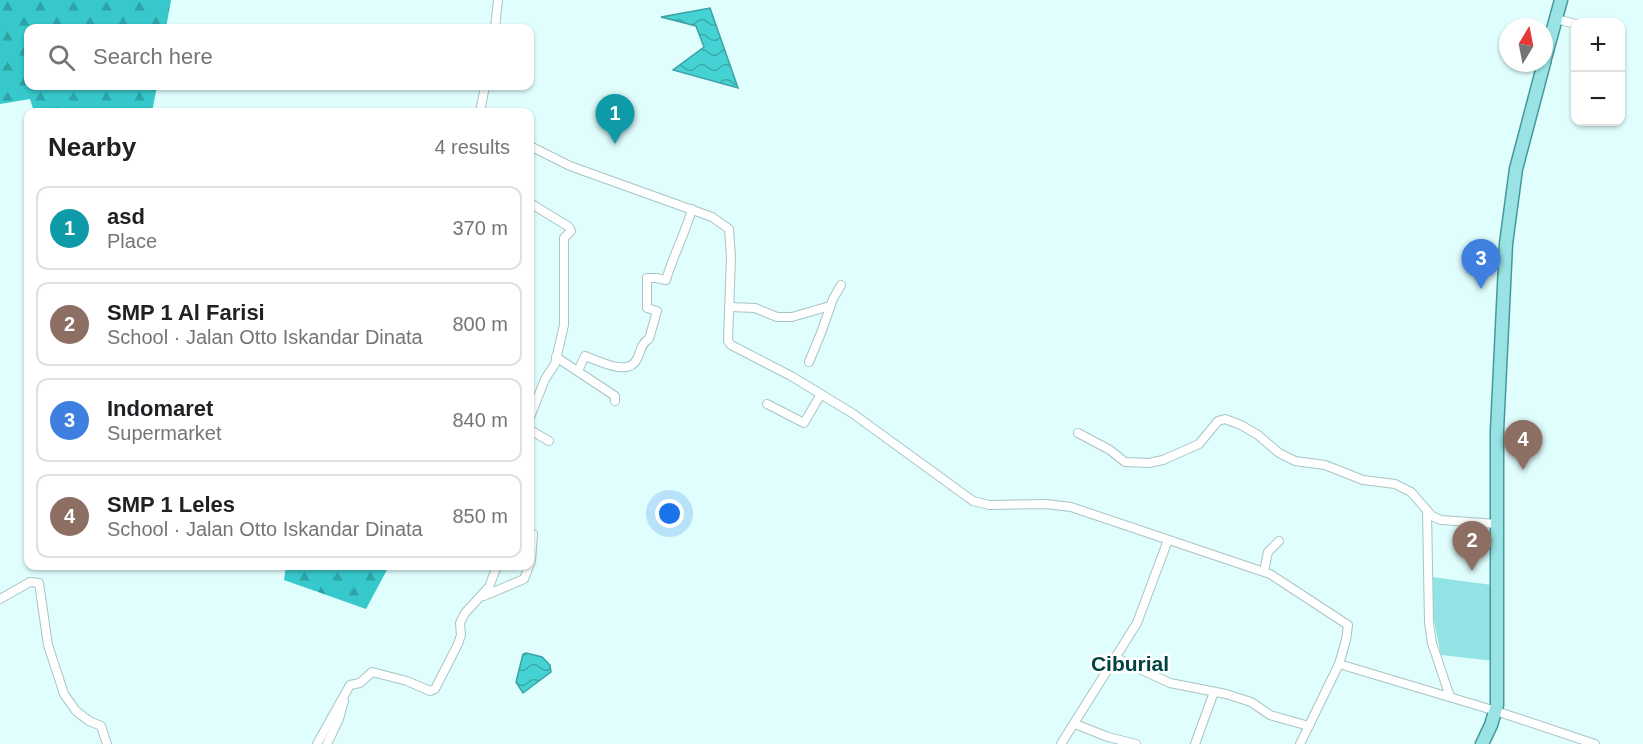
<!DOCTYPE html>
<html lang="en">
<head>
<meta charset="utf-8">
<style>
  :root { --surface:#fff; --page:#f6f6f6; --text:#202124; --muted:#757577; --line:#e0e0e0; --accent:#378081 }
  body { margin:0; font-family:Arial,sans-serif; background:var(--page); color:var(--text) }
  .controls { position:absolute; right:18px; top:18px; display:grid; overflow:hidden; border-radius:12px; box-shadow:0 2px 4px #0004 }
  .controls button { width:54px; height:54px; display:grid; place-items:center; padding:0; border:0; border-bottom:2px solid var(--line); background:var(--surface); color:var(--text); font:30px sans-serif }
  .compass { position:absolute; left:1499px; top:18px; width:54px; height:54px; border-radius:50%; background:var(--surface); box-shadow:0 2px 4px #0004; rotate:10deg }
  .you { position:absolute; left:670px; top:514px; width:21px; height:21px; margin:-15px; border:4px solid #fff; border-radius:50%; background:#1a73e8; box-shadow:0 0 0 9px #1a73e833 }
  .badge { display:grid; place-items:center; width:39px; height:39px; border-radius:50%; background:var(--accent); color:#fff; font-size:20px; font-weight:700 }
  .pin { position:absolute; translate:-50% -50px; filter:drop-shadow(0 2px 3px #0008) }
  .pin::after { content:''; position:absolute; top:32px; width:21px; height:18px; background:inherit; clip-path:polygon(0 0,100% 0,50% 100%) }
  .list { margin:0; padding:0; list-style:none }
  h2 { display:flex; justify-content:space-between; align-items:center; height:78px; margin:0; padding:0 24px; font-size:26px }
  h2 small { font-size:20px; font-weight:400; color:var(--muted) }
  .list li { display:grid; grid-template-columns:39px 1fr auto; gap:18px; align-items:center; box-sizing:border-box; height:84px; margin:0 12px 12px; padding:0 12px; border:2px solid var(--line); border-radius:12px }
  .list b { display:block; font-size:22px; white-space:nowrap }
  .list p { margin:0; font-size:20px; white-space:nowrap; color:var(--muted) }
  .list em { font-size:20px; font-style:normal; color:var(--muted) }
  .icon { flex:none; width:33px; height:33px; fill:none; stroke:currentColor; stroke-width:2; stroke-linecap:round; stroke-linejoin:round }
  .map { position:relative; flex:none; width:1643px; height:744px; overflow:hidden }
  .search { position:absolute; background:var(--surface); box-shadow:0 2px 4px #0004; left:24px; top:24px; width:510px; height:66px; display:flex; align-items:center; gap:15px; box-sizing:border-box; padding:0 21px; border-radius:12px; color:var(--muted); font-size:22px }
  .panel { position:absolute; background:var(--surface); box-shadow:0 2px 4px #0004; left:24px; top:108px; width:510px; height:462px; border-radius:12px }
  .map>svg:first-child { display:block }
  .green { fill:#92e3e3 }
  .forest { fill:url(#forest-firs) }
  .water { fill:url(#water-waves); stroke:#3ca2a3; stroke-width:1.5 }
  .lines { fill:none; stroke-linecap:round; stroke-linejoin:round }
  .street-casing { stroke:#a8c4c4; stroke-width:10 }
  .primary-casing { stroke:#45999a; stroke-width:15 }
  .street { stroke:#fff; stroke-width:8 }
  .primary { stroke:#99e3e4; stroke-width:12 }
  .labels { text-anchor:middle; dominant-baseline:central; stroke-width:5; stroke-linejoin:round; paint-order:stroke }
  .quarter-label { font-size:21px; font-weight:bold; fill:#004344; stroke:#fff }
</style>
</head>
<body>
<div class="map">
<svg width="1643" height="744" viewBox="0 0 1643 744">
  <defs>
    <pattern id="forest-firs" width="22" height="20" patternUnits="userSpaceOnUse" patternTransform="scale(1.5)"><rect width="22" height="20" fill="#36c8ca"/><path d="M5 1l3.5 6h-7zM16 11l3.5 6h-7z" fill="#2ea3a5"/></pattern>
    <pattern id="water-waves" width="16" height="10" patternUnits="userSpaceOnUse" patternTransform="scale(1.5)"><rect width="16" height="10" fill="#45d2d4"/><path d="M0 5q4-4 8 0t8 0" fill="none" stroke="#3aabad"/></pattern>
  </defs>
  <rect width="100%" height="100%" fill="#e0fefe"/>
  <path class="green" d="M1432,577L1492,585L1494,661L1441,655L1433,616Z"/>
  <g class="forest">
    <path d="M0,0H171L166,28H28V86H157L152,112H34L30,99L0,104Z"/>
    <path d="M286,566H389L366,609L284,580Z"/>
  </g>
  <g class="water">
    <path d="M710,8L738,88L673,70L704,47L696,26L661,17Z"/>
    <path d="M526,653L542,657L550,665L551,672L523,693L516,682L523,654Z"/>
  </g>
  <g class="lines">
    <g class="street-casing">
      <g id="street">
        <path d="M1556,19L1576,24"/>
        <path d="M495,28L498,0"/>
        <path d="M480,112L485,86"/>
        <path d="M530,146L570,166L712,217L729,229L731,257L728,341L731,345L791,376L852,413L973,501L989,505L1046,504L1071,507L1270,574L1348,625L1346,640L1339,664"/>
        <path d="M530,203L569,227L571,231L564,238V325L555,364L545,379L530,417"/>
        <path d="M729,307L755,308L777,317H792L830,306"/>
        <path d="M556,357L615,396V401"/>
        <path d="M809,362L821,333L833,299L841,285"/>
        <path d="M578,371L585,356C599,361 629,377 637,359C641,351 641,343 649,339L657,311L647,308V278H656L666,280C673,256 685,234 692,209"/>
        <path d="M767,404L804,423L821,394"/>
        <path d="M530,430L549,441"/>
        <path d="M1078,433L1110,450L1125,462L1149,463L1163,460L1199,444L1218,421L1225,419L1241,425L1258,435L1279,453L1295,461L1325,465L1363,480L1395,484L1411,492L1432,516L1441,520L1497,524"/>
        <path d="M1427,511L1429,623L1432,643L1450,697"/>
        <path d="M1264,571L1268,552L1279,541"/>
        <path d="M484,596L524,579L531,561L533,534"/>
        <path d="M0,599L30,582L39,583L48,645L64,694L76,711L89,721L101,726L107,744"/>
        <path d="M1116,658L1170,683L1226,694L1251,702L1270,715L1309,726"/>
        <path d="M1075,724L1108,737L1136,744"/>
        <path d="M317,744L350,685L360,683L372,672L407,681L430,691L435,689L458,644L461,635L460,623L465,613L489,587L497,566"/>
        <path d="M327,744L339,719L344,701"/>
        <path d="M1061,744L1137,623L1168,540"/>
        <path d="M1195,744L1214,692"/>
        <path d="M1300,744L1339,664L1496,711L1595,744"/>
      </g>
    </g>
    <g class="primary-casing">
      <g id="primary">
        <path d="M1544,62L1561,0"/>
        <path d="M1482,744L1491,725L1497,705V431L1506,244L1516,169L1544,63"/>
      </g>
    </g>
    <use href="#street" class="street"/>
    <use href="#primary" class="primary"/>
  </g>
  <g class="labels">
    <g class="quarter-label">
      <text x="1130" y="663">Ciburial</text>
    </g>
  </g>
</svg>
<div class="controls">
<button>+</button>
<button>−</button>
</div>
<svg class="compass" viewBox="-18 -18 36 36"><path d="M0-13l5 13h-10z" fill="#e53935"/><path d="M0 13l5-13h-10z" fill="#757577"/></svg>
<div class="you"></div>
<div class="pin badge" style="left:615px;top:144px;background:#0f9aa8">1</div>
<div class="pin badge" style="left:1472px;top:571px;background:#8d6e63">2</div>
<div class="pin badge" style="left:1481px;top:289px;background:#3f7fe0">3</div>
<div class="pin badge" style="left:1523px;top:470px;background:#8d6e63">4</div>
<div class="search"><svg class="icon" aria-label="search" viewBox="0 0 24 24"><circle cx="10" cy="10" r="6"/><path d="M15 15l6 6"/></svg>Search here</div>
<section class="panel">
<h2>Nearby<small>4 results</small></h2>
<ul class="list">
<li><span class="badge" style="background:#0f9aa8">1</span><div><b>asd</b><p>Place</p></div><em>370 m</em></li>
<li><span class="badge" style="background:#8d6e63">2</span><div><b>SMP 1 Al Farisi</b><p>School · Jalan Otto Iskandar Dinata</p></div><em>800 m</em></li>
<li><span class="badge" style="background:#3f7fe0">3</span><div><b>Indomaret</b><p>Supermarket</p></div><em>840 m</em></li>
<li><span class="badge" style="background:#8d6e63">4</span><div><b>SMP 1 Leles</b><p>School · Jalan Otto Iskandar Dinata</p></div><em>850 m</em></li>
</ul>
</section>
</div>
</body>
</html>
